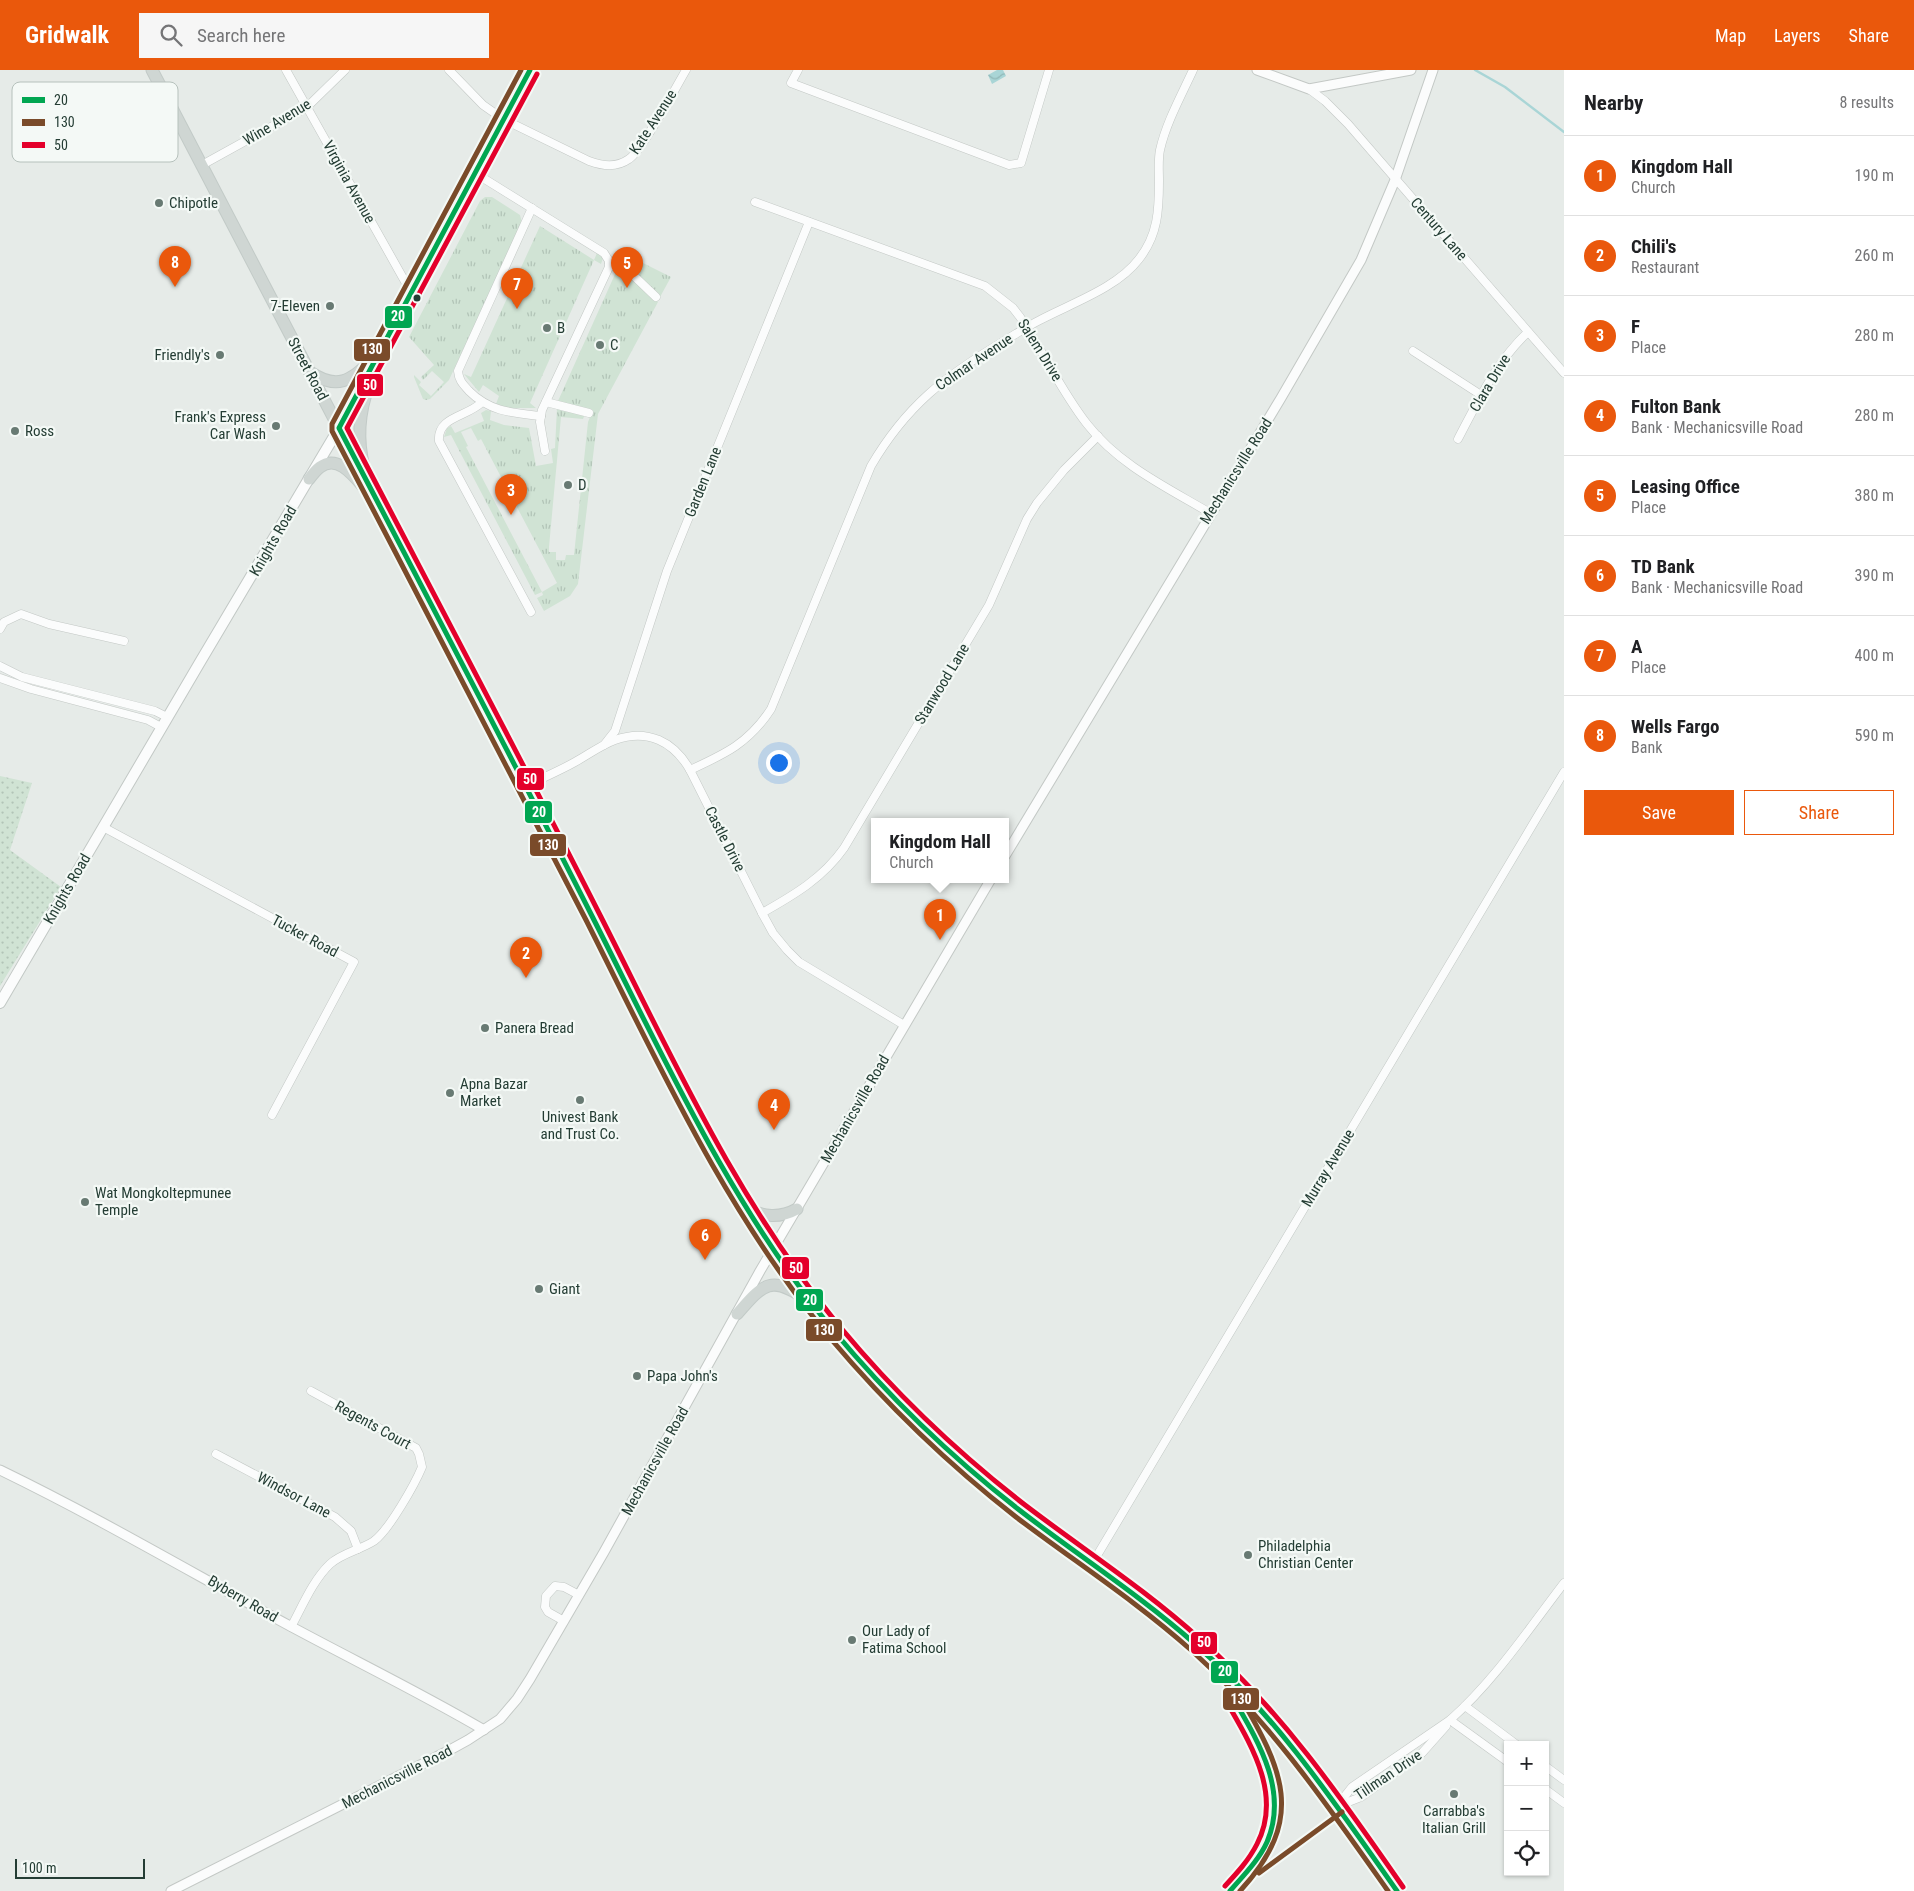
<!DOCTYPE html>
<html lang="en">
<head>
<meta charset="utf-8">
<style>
  :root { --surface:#fff; --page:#f6f6f6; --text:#202124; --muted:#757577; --line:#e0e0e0; --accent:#ea580c }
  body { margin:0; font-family:"Roboto Condensed",sans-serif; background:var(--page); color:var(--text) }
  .controls { position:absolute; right:15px; bottom:15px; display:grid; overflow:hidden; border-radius:0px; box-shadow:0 1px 4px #0004 }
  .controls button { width:45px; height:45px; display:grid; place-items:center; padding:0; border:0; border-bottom:1px solid var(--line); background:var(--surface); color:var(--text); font:25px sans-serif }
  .scale { position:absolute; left:15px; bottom:12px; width:130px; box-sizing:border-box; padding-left:5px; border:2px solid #243d34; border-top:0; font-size:14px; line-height:18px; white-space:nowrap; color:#243d34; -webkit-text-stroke:4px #f4f9f6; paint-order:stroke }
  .you { position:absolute; left:778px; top:692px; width:18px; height:18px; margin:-12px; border:4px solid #fff; border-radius:50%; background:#1a73e8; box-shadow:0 0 0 8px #1a73e833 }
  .badge { display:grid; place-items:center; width:32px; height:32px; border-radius:50%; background:var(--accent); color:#fff; font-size:16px; font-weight:700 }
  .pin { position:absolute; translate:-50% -41px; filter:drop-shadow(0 1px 2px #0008) }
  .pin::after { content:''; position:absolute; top:26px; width:18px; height:15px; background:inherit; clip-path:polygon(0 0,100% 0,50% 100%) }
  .popup { position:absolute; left:871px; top:748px; width:138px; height:65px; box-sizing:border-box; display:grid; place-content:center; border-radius:0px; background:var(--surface); filter:drop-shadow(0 1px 4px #0005); font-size:16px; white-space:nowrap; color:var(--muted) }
  .popup b { font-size:19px; color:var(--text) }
  .popup::after { content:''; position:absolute; left:50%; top:100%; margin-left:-10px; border:10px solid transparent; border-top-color:var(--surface) }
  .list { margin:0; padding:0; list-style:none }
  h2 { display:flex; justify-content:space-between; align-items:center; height:65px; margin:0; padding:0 20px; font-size:21px }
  h2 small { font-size:16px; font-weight:400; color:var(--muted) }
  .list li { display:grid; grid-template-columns:32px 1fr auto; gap:15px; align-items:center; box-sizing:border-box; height:80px; padding:0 20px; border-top:1px solid var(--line) }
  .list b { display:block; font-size:19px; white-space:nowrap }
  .list p { margin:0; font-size:16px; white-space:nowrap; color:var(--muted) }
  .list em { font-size:16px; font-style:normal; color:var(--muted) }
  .actions { display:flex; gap:10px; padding:15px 20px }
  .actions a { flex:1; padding:11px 0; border:1px solid var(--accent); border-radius:0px; text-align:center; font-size:18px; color:var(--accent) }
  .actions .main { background:var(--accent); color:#fff }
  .icon { flex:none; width:28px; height:28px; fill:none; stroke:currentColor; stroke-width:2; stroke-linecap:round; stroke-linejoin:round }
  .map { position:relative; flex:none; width:1564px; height:1821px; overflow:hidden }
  header { display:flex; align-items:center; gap:30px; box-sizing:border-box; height:70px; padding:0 25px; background:var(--accent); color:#fff }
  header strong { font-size:24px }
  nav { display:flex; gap:28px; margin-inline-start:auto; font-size:18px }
  .search { width:350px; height:45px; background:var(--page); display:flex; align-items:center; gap:12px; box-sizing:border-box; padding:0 18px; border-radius:0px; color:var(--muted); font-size:19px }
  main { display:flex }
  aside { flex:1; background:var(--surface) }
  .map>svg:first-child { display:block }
  .grass { fill:url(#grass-tufts); fill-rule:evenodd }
  .park { fill:url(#park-dots) }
  .water { fill:url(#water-waves) }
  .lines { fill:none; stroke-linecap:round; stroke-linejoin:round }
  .stream { stroke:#a9d5d6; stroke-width:2.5 }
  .minor-casing { stroke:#c3c8c5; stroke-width:9 }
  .tertiary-casing { stroke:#c3c8c5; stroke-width:11 }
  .secondary-casing { stroke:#c2c8c5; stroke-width:12 }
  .primary-casing { stroke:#c2cac7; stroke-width:13 }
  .minor { stroke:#fbfcfc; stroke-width:8 }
  .tertiary { stroke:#fbfcfc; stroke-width:9 }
  .secondary { stroke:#fbfcfc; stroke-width:10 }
  .primary { stroke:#cfd6d3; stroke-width:11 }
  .bus-1-casing { stroke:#f4f9f6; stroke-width:9 }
  .bus-2-casing { stroke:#f4f9f6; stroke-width:9 }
  .bus-3-casing { stroke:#f4f9f6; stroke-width:9 }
  .bus-1 { stroke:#00a651; stroke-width:5 }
  .bus-2 { stroke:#7a4b2a; stroke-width:5 }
  .bus-3 { stroke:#e4002b; stroke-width:5 }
  .poi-dot { fill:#687a73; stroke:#f4f9f6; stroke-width:2 }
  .bus-dot { fill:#243d34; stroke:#f4f9f6; stroke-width:2 }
  .labels { text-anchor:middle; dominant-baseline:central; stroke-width:4.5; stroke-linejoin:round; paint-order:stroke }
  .street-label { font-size:15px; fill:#243d34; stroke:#f4f9f6 }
  .poi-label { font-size:15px; fill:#243d34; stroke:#f4f9f6; text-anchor:start }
  .key { fill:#f4f9f6; stroke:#b6c1bc; stroke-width:1 }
  .key-label { font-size:14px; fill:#243d34 }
  .line-badge { stroke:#f4f9f6; stroke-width:2 }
  .badge-label { font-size:14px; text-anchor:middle; font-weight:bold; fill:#fff }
</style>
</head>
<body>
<header>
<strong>Gridwalk</strong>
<div class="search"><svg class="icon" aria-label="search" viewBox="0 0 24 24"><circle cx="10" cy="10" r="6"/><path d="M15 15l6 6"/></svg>Search here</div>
<nav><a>Map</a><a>Layers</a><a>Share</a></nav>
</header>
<main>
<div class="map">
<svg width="1564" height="1821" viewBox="0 0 1564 1821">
  <defs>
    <pattern id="grass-tufts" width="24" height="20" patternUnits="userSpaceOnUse" patternTransform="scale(1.25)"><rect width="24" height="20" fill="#d0e3d4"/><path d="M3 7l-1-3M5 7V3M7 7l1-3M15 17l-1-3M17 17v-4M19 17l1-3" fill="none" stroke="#b2c4b7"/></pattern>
    <pattern id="park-dots" width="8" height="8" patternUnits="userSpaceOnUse" patternTransform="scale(1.25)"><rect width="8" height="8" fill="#d0e3d4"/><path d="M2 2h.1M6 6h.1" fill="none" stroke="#b2c4b7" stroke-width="1.8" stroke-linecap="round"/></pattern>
    <pattern id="water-waves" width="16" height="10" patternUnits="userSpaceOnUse" patternTransform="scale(1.25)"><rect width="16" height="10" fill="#a9d5d6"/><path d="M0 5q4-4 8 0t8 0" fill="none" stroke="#91b8b8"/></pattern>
  </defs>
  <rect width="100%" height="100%" fill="#e6ebe8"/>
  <g class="grass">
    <path d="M485,127H492L520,145L522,153L449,310L430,329L426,330L423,329L414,307V305L421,312L419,315L431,326L444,312L432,301L423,310L421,307L434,295L409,267L480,131Z"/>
    <path d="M540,156L594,190L597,183L603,188L601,194L594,190L530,333L536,338H506L496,334L499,326L483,315L479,322L464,304L471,307Z"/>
    <path d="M625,184L671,207L660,227L656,222L620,197Z"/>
    <path d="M616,202C631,204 650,220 658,232L598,344L578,514L570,526L544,541L537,528L543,525L542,522L535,525L451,365L444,367L447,358L451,356L455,363L484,351L481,343L486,340L491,341L490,350L504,355L529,358L536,396L553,393L551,379L555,378L557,338L585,344L583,349L561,347L549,477V482H556V490H565L566,485H574L588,352L592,342L559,333L558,331ZM471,358L478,371L481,369L557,513L542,522L466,377L468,376L461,362Z"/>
  </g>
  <path class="park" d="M0,706L32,713L10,780L61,817L0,916Z"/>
  <path class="water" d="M997,0H1003L1006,6L992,14L988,5Z"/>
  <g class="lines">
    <path class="stream" d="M1475,0L1505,17L1564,62"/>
    <g class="minor-casing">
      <g id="minor">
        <path d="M286,0L412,224"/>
        <path d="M449,0L483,35L503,49L589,91C603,96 616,98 629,89C642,81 676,17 686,0"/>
        <path d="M798,0L791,13L1009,95L1021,93L1049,0"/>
        <path d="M1309,19L1325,31L1348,54L1564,303"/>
        <path d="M202,95L307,37L345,0"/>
        <path d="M475,103L604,183L609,191V197L542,340L540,352L545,381"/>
        <path d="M755,132L985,216L1013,238L1020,247C1043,281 1061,321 1087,354C1119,395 1166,417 1210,443"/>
        <path d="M532,138L458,301C459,311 463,314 469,321C490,342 513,343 541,346"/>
        <path d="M609,194L634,206L656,227"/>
        <path d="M1413,281L1481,325"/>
        <path d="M482,332C468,347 437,346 439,371L531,542"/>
        <path d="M546,332L589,343"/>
        <path d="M1458,369C1478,331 1496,292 1528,262"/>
        <path d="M0,559L4,552L21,544L49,554L124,571"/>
        <path d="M0,596L22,607L155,641L167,647"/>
        <path d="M0,608L31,619L148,650L161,657"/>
        <path d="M604,675L615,661L667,501L809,152"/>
        <path d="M690,700C725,684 749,673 771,639L871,396C906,336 945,306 1004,271C1016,264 1028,256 1040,250C1072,233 1117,218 1139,189C1158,165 1159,140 1159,111C1159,101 1158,90 1160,80C1166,53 1181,26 1193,0"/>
        <path d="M526,716C542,708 559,701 575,692C588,685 601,675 615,670C648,658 674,672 690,700L762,843L773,863L787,880L799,892L904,955"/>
        <path d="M103,757L354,892L272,1045"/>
        <path d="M762,843C794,825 823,808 844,778L989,535L1027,449L1037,433L1064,400L1098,366"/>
        <path d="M216,1384L335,1447L351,1461L358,1479"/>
        <path d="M1092,1494L1564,702"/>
        <path d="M564,1551L548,1542L545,1537L546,1526L555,1516L564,1517L579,1525"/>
        <path d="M291,1557C302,1537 313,1510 330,1494C342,1483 360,1480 374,1471C389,1460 415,1414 422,1397L419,1384L416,1378L311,1321"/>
        <path d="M1465,1636L1517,1675"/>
        <path d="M1450,1650L1508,1692"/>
        <path d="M1545,1696L1564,1710"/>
        <path d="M1545,1719L1564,1733"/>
        <path d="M1337,1736L1352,1717L1450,1650C1494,1611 1528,1560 1564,1513"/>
        <path d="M1338,1736L1361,1727L1422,1683L1446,1656"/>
      </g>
    </g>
    <g class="tertiary-casing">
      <g id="tertiary">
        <path d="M1257,0L1309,19L1411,0"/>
        <path d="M1005,786L1281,328L1361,190L1395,110L1433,0"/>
        <path d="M0,1400C99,1448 194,1504 290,1556C355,1591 421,1623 484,1660"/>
        <path d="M171,1821L448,1681L468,1670L500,1649L517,1629L530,1609L604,1482L760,1201L991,809"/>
      </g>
    </g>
    <g class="secondary-casing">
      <path id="secondary" d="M0,933C112,741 225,549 339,358"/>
    </g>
    <g class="primary-casing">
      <g id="primary">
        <path d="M152,0L509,684L700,1060L744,1136L773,1180L836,1263L872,1305L946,1378L1017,1437L1167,1551L1232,1609L1277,1657L1297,1681L1397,1821"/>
        <path d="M310,302C338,321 350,310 373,290"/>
        <path d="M339,358L530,0"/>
        <path d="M364,397C357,370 359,342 369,315"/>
        <path d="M309,409C312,405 316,400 320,397C339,383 356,409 368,422"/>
        <path d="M747,1137C762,1148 781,1148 797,1139"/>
        <path d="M737,1244C763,1214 771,1204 807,1230"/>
      </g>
    </g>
    <use href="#minor" class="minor"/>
    <use href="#tertiary" class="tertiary"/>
    <use href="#secondary" class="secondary"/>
    <use href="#primary" class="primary"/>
    <g class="bus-1-casing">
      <g id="bus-1">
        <path d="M530,0L339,358C424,521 510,684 593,848C665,990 731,1136 833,1260C888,1326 950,1386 1018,1439C1076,1484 1138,1524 1194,1573C1275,1644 1335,1733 1397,1821"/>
        <path d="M1230,1821C1243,1806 1259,1790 1267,1772C1289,1721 1258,1671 1233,1628"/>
      </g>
    </g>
    <g class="bus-2-casing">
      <g id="bus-2">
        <path d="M521,0L332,354V361C417,524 503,687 586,850C659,995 726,1143 831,1269C886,1334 948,1394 1016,1447C1074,1491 1136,1531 1191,1580C1269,1650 1328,1736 1388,1821"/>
        <path d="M1238,1623C1283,1700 1307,1748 1240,1821"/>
        <path d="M1259,1803L1342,1742"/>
      </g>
    </g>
    <g class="bus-3-casing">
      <g id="bus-3">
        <path d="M537,4L347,358C432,521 518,683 601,847C673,989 738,1134 841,1258C895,1323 958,1383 1025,1435C1084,1480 1146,1520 1200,1569C1281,1640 1342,1729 1403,1817"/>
        <path d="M1225,1816C1237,1803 1249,1790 1257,1774C1283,1724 1250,1673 1226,1631"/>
      </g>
    </g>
    <use href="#bus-1" class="bus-1"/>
    <use href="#bus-2" class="bus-2"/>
    <use href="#bus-3" class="bus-3"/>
  </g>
  <g class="poi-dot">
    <circle cx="159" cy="133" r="5"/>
    <circle cx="330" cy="236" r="5"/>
    <circle cx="547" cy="258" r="5"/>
    <circle cx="600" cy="275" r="5"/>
    <circle cx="220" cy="285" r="5"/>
    <circle cx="276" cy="356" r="5"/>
    <circle cx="15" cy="361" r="5"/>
    <circle cx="568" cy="415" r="5"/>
    <circle cx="485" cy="958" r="5"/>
    <circle cx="450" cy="1023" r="5"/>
    <circle cx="580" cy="1030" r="5"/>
    <circle cx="85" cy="1132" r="5"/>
    <circle cx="539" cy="1219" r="5"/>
    <circle cx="637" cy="1306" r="5"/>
    <circle cx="1248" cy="1485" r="5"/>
    <circle cx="852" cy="1570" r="5"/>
    <circle cx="1454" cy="1724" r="5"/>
  </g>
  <circle class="bus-dot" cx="417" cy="228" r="4.5"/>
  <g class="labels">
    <g class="street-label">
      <text transform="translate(277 52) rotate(-31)">Wine Avenue</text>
      <text transform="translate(653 52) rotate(-57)">Kate Avenue</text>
      <text transform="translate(349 112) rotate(61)">Virginia Avenue</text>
      <text transform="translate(1439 159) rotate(49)">Century Lane</text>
      <text transform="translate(1040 280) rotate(58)">Salem Drive</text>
      <text transform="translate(974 292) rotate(-34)">Colmar Avenue</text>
      <text transform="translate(308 299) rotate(62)">Street Road</text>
      <text transform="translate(1490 313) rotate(-59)">Clara Drive</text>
      <text transform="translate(1236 401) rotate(-58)">Mechanicsville Road</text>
      <text transform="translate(703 412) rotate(-68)">Garden Lane</text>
      <text transform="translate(273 471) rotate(-60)">Knights Road</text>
      <text transform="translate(942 614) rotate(-59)">Stanwood Lane</text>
      <text transform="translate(725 769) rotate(63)">Castle Drive</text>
      <text transform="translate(67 819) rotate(-60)">Knights Road</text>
      <text transform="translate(305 866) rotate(28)">Tucker Road</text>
      <text transform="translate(855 1039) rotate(-60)">Mechanicsville Road</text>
      <text transform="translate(1328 1098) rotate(-59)">Murray Avenue</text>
      <text transform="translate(373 1355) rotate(29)">Regents Court</text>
      <text transform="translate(655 1391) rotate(-61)">Mechanicsville Road</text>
      <text transform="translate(294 1425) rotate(28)">Windsor Lane</text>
      <text transform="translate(243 1529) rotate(30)">Byberry Road</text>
      <text transform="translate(1388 1705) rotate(-34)">Tillman Drive</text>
      <text transform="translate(397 1707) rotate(-27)">Mechanicsville Road</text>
    </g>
    <g class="poi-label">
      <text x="169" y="133">Chipotle</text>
      <text x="320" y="236" text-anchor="end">7-Eleven</text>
      <text x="557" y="258">B</text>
      <text x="610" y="275">C</text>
      <text x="210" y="285" text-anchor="end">Friendly's</text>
      <text x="266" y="347" text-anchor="end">Frank's Express<tspan x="266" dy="17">Car Wash</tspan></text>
      <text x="25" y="361">Ross</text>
      <text x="578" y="415">D</text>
      <text x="495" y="958">Panera Bread</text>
      <text x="460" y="1014">Apna Bazar<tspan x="460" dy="17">Market</tspan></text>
      <text x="580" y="1047" text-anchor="middle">Univest Bank<tspan x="580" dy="17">and Trust Co.</tspan></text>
      <text x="95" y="1123">Wat Mongkoltepmunee<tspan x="95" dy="17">Temple</tspan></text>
      <text x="549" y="1219">Giant</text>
      <text x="647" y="1306">Papa John's</text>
      <text x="1258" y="1476">Philadelphia<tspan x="1258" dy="17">Christian Center</tspan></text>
      <text x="862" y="1561">Our Lady of<tspan x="862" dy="17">Fatima School</tspan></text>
      <text x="1454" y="1741" text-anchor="middle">Carrabba's<tspan x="1454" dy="17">Italian Grill</tspan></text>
    </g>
  </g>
  <rect x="12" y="12" width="166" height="80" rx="8" class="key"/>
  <rect x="22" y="27" width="23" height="6" fill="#00a651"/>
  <rect x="22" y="49" width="23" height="7" fill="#7a4b2a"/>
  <rect x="22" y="72" width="23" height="6" fill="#e4002b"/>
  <g class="key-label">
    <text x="54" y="35">20</text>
    <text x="54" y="57">130</text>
    <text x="54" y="80">50</text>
  </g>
  <g class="line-badge">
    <rect x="384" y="235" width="29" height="24" rx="5" fill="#00a651"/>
    <rect x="353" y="268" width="38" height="24" rx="5" fill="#7a4b2a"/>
    <rect x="356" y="303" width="28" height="24" rx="5" fill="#e4002b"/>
    <rect x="516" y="697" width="29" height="24" rx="5" fill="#e4002b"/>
    <rect x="524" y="730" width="29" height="24" rx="5" fill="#00a651"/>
    <rect x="529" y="763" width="38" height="24" rx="5" fill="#7a4b2a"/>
    <rect x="781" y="1186" width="29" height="24" rx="5" fill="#e4002b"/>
    <rect x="795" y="1218" width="29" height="24" rx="5" fill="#00a651"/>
    <rect x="805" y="1248" width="38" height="24" rx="5" fill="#7a4b2a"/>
    <rect x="1190" y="1561" width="28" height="24" rx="5" fill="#e4002b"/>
    <rect x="1210" y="1590" width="29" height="24" rx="5" fill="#00a651"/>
    <rect x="1222" y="1617" width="38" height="24" rx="5" fill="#7a4b2a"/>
  </g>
  <g class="badge-label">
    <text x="398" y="251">20</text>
    <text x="372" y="284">130</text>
    <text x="370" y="320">50</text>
    <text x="530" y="714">50</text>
    <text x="539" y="747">20</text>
    <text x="548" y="780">130</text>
    <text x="796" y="1203">50</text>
    <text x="810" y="1235">20</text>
    <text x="824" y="1265">130</text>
    <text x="1204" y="1577">50</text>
    <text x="1225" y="1606">20</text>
    <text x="1241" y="1634">130</text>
  </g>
</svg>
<div class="controls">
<button>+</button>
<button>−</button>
<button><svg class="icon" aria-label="locate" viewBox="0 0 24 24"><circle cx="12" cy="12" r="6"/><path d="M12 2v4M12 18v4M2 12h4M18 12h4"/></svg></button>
</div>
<div class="scale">100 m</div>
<div class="you"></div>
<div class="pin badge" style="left:940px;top:870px">1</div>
<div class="popup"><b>Kingdom Hall</b>Church</div>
<div class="pin badge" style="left:526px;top:908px">2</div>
<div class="pin badge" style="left:511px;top:445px">3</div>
<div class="pin badge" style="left:774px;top:1060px">4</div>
<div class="pin badge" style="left:627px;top:218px">5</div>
<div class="pin badge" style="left:705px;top:1190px">6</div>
<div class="pin badge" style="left:517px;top:239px">7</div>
<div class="pin badge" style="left:175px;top:217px">8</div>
</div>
<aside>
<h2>Nearby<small>8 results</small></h2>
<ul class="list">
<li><span class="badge">1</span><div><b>Kingdom Hall</b><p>Church</p></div><em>190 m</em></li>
<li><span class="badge">2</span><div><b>Chili's</b><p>Restaurant</p></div><em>260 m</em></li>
<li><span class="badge">3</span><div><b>F</b><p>Place</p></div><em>280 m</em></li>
<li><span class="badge">4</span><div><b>Fulton Bank</b><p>Bank · Mechanicsville Road</p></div><em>280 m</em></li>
<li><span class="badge">5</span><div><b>Leasing Office</b><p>Place</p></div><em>380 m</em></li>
<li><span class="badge">6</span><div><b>TD Bank</b><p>Bank · Mechanicsville Road</p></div><em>390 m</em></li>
<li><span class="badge">7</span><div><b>A</b><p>Place</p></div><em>400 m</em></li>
<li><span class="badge">8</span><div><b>Wells Fargo</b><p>Bank</p></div><em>590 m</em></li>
</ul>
<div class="actions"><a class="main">Save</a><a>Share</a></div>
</aside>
</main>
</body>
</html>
